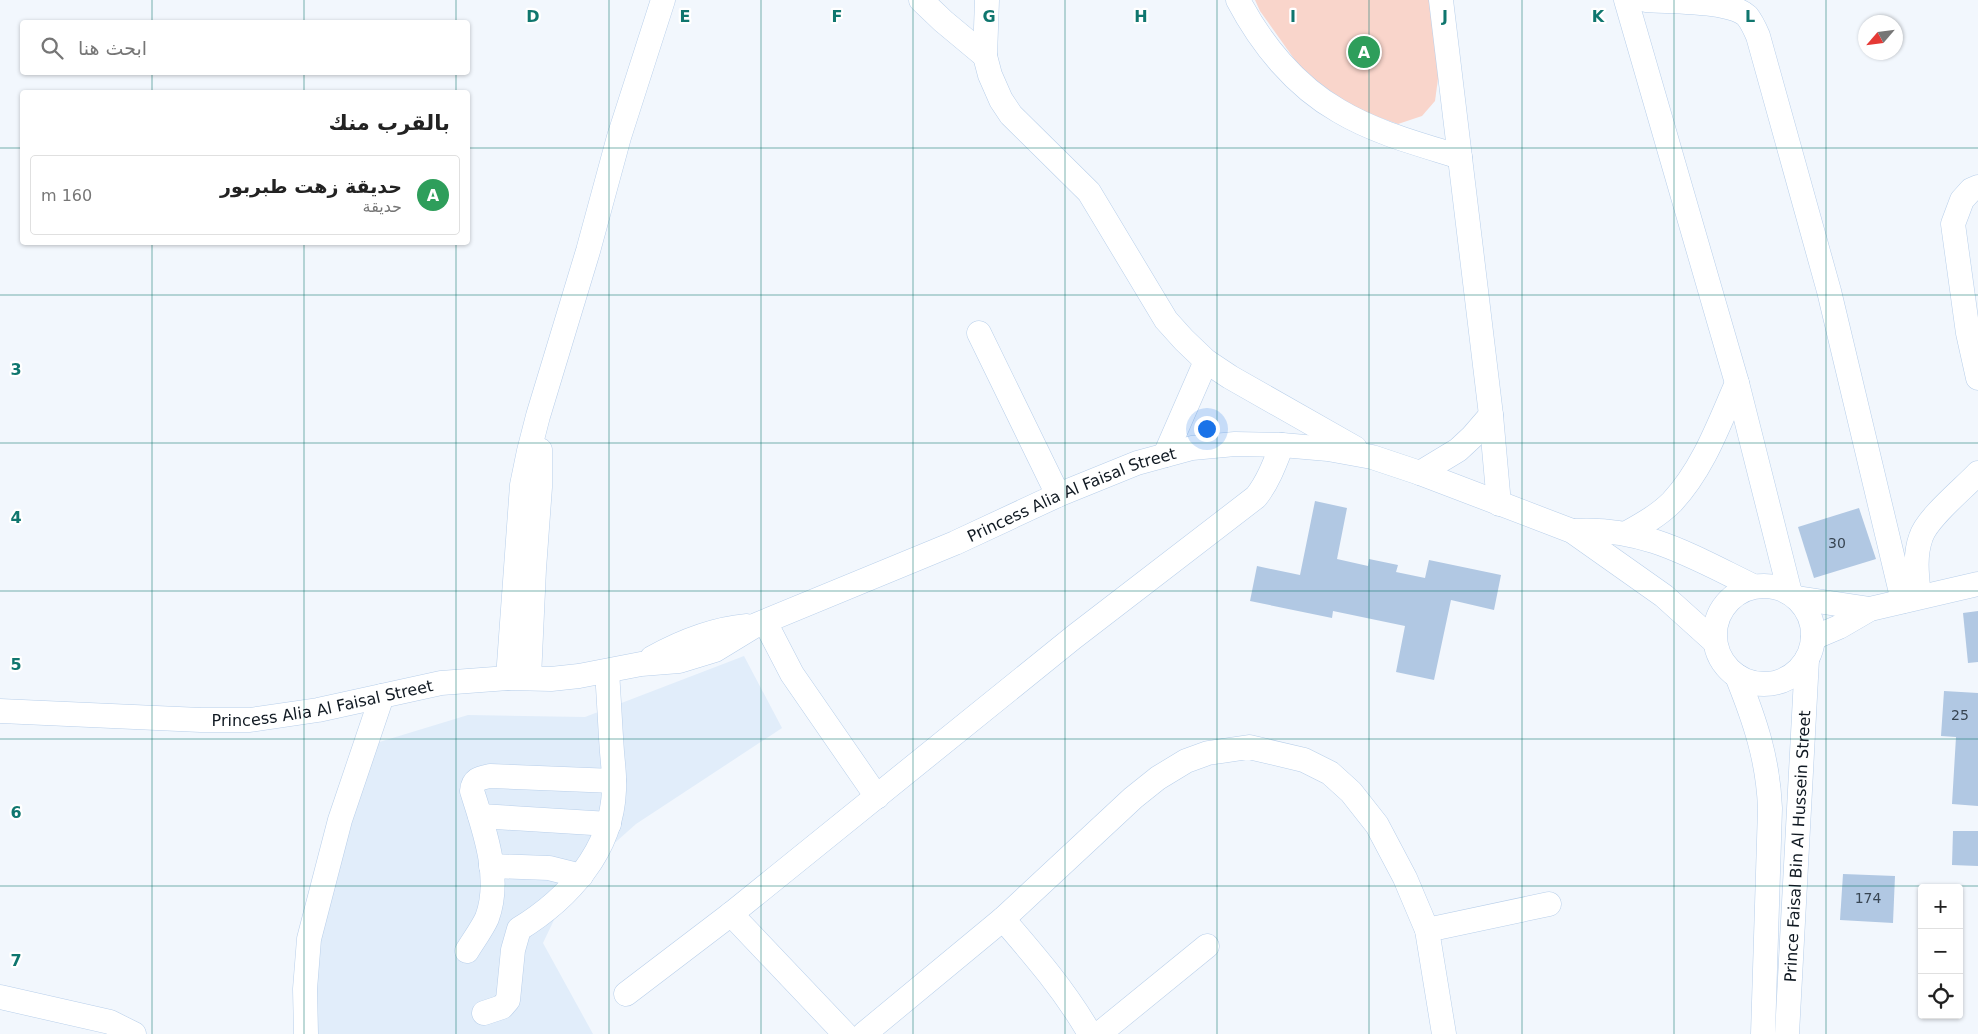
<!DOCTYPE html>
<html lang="ar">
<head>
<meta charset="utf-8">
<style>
  :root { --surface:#fff; --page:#f2f2f2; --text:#222; --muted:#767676; --line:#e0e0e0; --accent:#b45309 }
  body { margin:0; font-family:"DejaVu Sans","Noto Sans Arabic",sans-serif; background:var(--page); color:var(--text); direction:rtl }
  .controls { position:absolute; right:15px; bottom:15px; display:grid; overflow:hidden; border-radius:5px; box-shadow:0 1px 4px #0004 }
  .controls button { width:45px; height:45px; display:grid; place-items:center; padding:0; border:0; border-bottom:1px solid var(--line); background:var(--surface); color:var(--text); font:25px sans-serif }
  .compass { position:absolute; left:1858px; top:15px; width:45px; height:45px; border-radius:50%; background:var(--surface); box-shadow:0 1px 4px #0004; rotate:242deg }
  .you { position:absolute; left:1206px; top:428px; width:18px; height:18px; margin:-12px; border:4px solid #fff; border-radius:50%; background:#1a73e8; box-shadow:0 0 0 8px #1a73e833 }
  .badge { display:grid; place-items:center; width:32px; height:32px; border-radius:50%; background:var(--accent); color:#fff; font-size:16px; font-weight:700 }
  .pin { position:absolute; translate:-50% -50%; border:2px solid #fff; box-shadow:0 1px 5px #0006 }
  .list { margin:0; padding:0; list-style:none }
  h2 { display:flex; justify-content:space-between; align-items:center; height:65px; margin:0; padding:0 20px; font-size:21px }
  h2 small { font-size:16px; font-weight:400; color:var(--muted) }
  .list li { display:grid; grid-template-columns:32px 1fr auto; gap:15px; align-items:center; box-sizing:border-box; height:80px; margin:0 10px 10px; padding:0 10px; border:1px solid var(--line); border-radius:5px }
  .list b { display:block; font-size:19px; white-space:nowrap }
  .list p { margin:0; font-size:16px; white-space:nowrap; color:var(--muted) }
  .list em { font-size:16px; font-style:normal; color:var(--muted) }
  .icon { flex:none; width:28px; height:28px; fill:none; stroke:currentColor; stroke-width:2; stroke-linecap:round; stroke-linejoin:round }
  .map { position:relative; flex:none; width:1978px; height:1034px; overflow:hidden; direction:ltr }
  .search { position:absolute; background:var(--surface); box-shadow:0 1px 4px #0004; left:20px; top:20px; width:450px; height:55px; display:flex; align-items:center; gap:12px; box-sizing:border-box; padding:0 18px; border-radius:5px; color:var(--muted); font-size:19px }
  .panel { position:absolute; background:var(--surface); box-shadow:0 1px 4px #0004; left:20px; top:90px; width:450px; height:155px; border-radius:5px; direction:rtl }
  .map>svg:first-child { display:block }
  .built { fill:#e1edfa }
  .green { fill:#f9d5cb }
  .building { fill:#b1c8e3 }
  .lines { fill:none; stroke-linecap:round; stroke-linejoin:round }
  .minor-casing { stroke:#b8cfea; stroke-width:25 }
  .minor { stroke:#fff; stroke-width:24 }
  .grid { fill:none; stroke:#0f766e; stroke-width:1; stroke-opacity:0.55 }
  .labels { text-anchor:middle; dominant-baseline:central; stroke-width:4.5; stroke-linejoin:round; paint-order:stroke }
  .number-label { font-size:14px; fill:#384552 }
  .street-label { font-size:16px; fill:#101922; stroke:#fff }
  .grid-label { font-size:16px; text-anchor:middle; font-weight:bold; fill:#0f766e; stroke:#fff; stroke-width:4.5; stroke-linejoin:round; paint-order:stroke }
</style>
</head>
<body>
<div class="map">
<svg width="1978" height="1034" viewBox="0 0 1978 1034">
  <rect width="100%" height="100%" fill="#f2f7fd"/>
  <path class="built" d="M744,656L782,728L636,824L573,880L543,943L593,1034H315L313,937L363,747L468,715L585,717Z"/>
  <path class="green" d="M1255,0H1430L1440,64L1435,101L1422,116L1398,124L1356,109L1316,81L1297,63L1260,11Z"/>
  <g class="building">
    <path d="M1315,501L1347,508L1337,559L1368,566L1369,559L1398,565L1396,572L1425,578L1429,560L1501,575L1494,610L1451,600L1434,680L1396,672L1405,626L1333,611L1332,618L1250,601L1257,566L1300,575Z"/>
    <path d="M1859,508L1876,559L1814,578L1798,527Z"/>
    <path d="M1978,611V662L1968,663L1963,613Z"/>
    <path d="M1944,691L1978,693V806L1952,804L1956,737L1941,736Z"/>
    <path d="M1953,831H1978V866L1952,865Z"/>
    <path d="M1843,874L1895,876L1893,923L1840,920Z"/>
  </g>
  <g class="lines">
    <g class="minor-casing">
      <g id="minor">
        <path d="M921,0L943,21L985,56"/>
        <path d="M987,0L985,56L990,75L1001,100L1011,115L1089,192L1166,320L1184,340L1206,361L1230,377L1355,448"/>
        <path d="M1238,0C1261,44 1295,86 1339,111C1376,133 1419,144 1460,157"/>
        <path d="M1441,0L1491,415L1499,504"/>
        <path d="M1626,0L1737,383L1790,593"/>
        <path d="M1646,0C1671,2 1730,0 1747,16C1752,22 1755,29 1758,36L1829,291L1903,601"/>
        <path d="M1978,187L1971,190L1962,200L1953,224L1968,333L1978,378"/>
        <path d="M979,333L1058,495"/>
        <path d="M1165,455L1206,361"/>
        <path d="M1420,473L1458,450L1472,437L1491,415"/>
        <path d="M1572,531C1643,526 1691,556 1753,586"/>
        <path d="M1627,533C1643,524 1659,515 1672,502C1703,469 1719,424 1737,383"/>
        <circle cx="1764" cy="635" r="49"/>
        <path d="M1919,596C1917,577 1914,556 1921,537C1927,518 1963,489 1978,473"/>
        <path d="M1797,598L1870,609"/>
        <path d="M765,622L792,674L877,797"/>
        <path d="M1813,638L1839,627L1870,609L1978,584"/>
        <path d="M652,658C681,642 713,629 747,626"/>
        <path d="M1737,676C1755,721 1768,759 1770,808L1763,1034"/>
        <path d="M508,678L522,485L529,451L538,416L588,251L619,137L663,0"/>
        <path d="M529,678L534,569L540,487V450"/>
        <path id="s1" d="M0,711L201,720H250L318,710L441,683L508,678L551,679L579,676L641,664L679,661L715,650L756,625L955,543L1058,495L1137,463L1192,448L1235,444L1282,445L1328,449L1372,457L1420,473L1572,531L1664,596L1715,642"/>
        <path d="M480,816L609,824"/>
        <path d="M491,866L549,868L581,876"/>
        <path d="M731,914L845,1034"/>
        <path d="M1003,919C1035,956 1066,992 1090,1034"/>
        <path d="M1427,930L1549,904"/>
        <path d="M467,951C473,941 482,929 487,918C502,878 484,829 472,791C473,779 480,778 490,776L614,781"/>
        <path d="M626,994L731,914L1074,637L1256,497C1268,482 1275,463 1282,445"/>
        <path d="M0,997L110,1022L134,1034"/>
        <path d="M484,1013L502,1007L508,1000L513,950L519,929C568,899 612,851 614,790C615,778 613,765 612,752C610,725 609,699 607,672"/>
        <path d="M306,1034L305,989L309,939L340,820L382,696"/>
        <path d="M864,1034L1003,919L1133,798L1158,778L1186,761L1208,753L1249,747L1304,760L1330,773L1351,792L1377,825L1405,878L1427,930L1444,1034"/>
        <path d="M1099,1034L1207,946"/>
        <path id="s2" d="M1787,1034L1807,659"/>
      </g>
    </g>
    <use href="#minor" class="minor"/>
  </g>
  <path class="grid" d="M152,0V22M304,0V22M456,0V22M609,0V1034M761,0V1034M913,0V1034M1065,0V1034M1217,0V1034M1369,0V1034M1522,0V1034M1674,0V1034M1826,0V1034M152,72V92M304,72V92M456,72V92M0,148H22M468,148H1978M152,242V1034M304,242V1034M456,242V1034M0,295H1978M0,443H1978M0,591H1978M0,739H1978M0,886H1978"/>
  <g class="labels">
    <g class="number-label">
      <text x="1837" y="543">30</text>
      <text x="1960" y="715">25</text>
      <text x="1868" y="898">174</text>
    </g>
    <g class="street-label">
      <text stroke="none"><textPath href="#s1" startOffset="1112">Princess Alia Al Faisal Street</textPath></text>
      <text stroke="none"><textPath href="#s1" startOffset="324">Princess Alia Al Faisal Street</textPath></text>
      <text stroke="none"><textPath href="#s2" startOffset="188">Prince Faisal Bin Al Hussein Street</textPath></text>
    </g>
  </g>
  <g class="grid-label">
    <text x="533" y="22">D</text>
    <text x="685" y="22">E</text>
    <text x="837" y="22">F</text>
    <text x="989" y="22">G</text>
    <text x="1141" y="22">H</text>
    <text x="1293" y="22">I</text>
    <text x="1445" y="22">J</text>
    <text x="1598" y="22">K</text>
    <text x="1750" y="22">L</text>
    <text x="16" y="375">3</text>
    <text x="16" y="523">4</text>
    <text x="16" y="670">5</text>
    <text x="16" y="818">6</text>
    <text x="16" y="966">7</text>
  </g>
</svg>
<div class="controls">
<button>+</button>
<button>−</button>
<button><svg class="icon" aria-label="locate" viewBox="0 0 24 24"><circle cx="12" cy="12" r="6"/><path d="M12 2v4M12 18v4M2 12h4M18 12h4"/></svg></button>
</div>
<svg class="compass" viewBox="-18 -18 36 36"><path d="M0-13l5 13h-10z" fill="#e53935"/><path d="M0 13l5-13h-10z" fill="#767676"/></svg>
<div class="you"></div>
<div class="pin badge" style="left:1364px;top:52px;background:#2e9e5b">A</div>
<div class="search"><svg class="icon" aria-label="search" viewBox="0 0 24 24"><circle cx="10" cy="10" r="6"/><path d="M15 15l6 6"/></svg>ابحث هنا</div>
<section class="panel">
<h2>بالقرب منك<small></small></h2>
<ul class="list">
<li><span class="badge" style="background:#2e9e5b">A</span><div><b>حديقة زهت طبربور</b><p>حديقة</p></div><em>160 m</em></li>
</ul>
</section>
</div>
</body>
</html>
